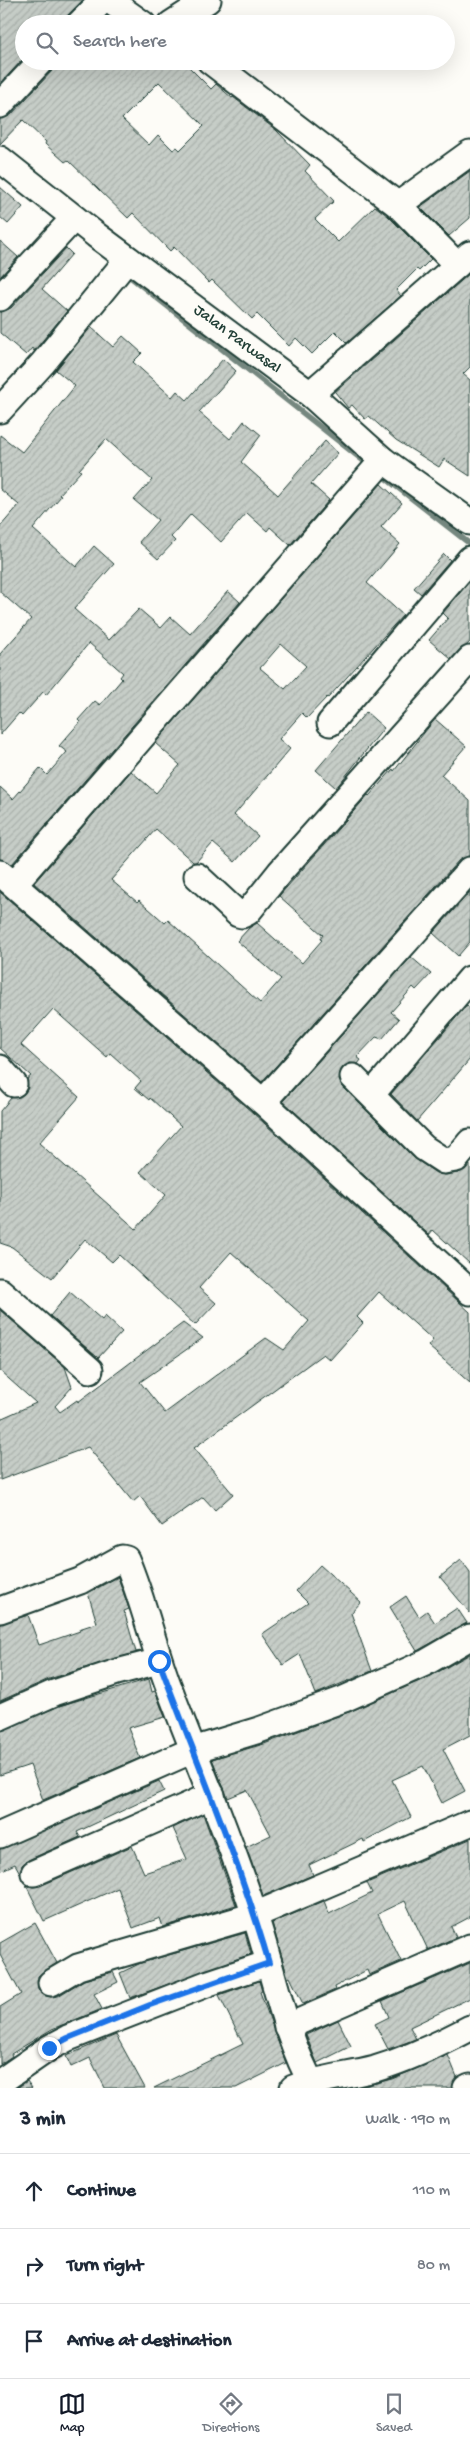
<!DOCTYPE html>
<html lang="en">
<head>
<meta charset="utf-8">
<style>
  :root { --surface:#fff; --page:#f6f6f7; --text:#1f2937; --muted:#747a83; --line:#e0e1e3; --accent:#111827 }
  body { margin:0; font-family:"Gochi Hand",sans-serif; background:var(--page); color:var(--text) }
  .stop { position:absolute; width:15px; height:15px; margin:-11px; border:4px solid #1a73e8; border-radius:50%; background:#fff }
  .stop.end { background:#1a73e8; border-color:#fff; box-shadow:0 1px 5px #0008 }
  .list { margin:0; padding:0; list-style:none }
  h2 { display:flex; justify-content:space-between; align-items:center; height:65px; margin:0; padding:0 20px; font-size:21px }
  h2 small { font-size:16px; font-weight:400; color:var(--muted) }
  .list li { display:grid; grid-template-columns:32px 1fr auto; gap:15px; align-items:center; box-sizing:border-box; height:75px; padding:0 20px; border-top:1px solid var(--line) }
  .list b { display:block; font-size:19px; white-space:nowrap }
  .list em { font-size:16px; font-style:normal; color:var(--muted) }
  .icon { flex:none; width:28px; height:28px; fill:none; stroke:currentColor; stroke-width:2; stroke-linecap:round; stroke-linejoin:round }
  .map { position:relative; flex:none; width:470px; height:2088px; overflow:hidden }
  .search { position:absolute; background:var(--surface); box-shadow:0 5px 20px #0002; left:15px; right:15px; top:15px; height:55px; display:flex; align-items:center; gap:12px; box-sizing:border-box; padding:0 18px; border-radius:28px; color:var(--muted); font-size:19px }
  .sheet { height:290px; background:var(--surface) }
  nav { display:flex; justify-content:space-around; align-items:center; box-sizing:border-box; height:70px; border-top:1px solid var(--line); background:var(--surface); font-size:14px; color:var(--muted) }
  nav a { display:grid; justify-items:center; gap:2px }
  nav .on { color:var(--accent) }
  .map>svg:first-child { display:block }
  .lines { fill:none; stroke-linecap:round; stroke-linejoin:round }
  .stream { stroke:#75877f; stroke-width:5.5 }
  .building { fill:url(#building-hatch); stroke:#1f3d34; fill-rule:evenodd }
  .minor-casing { stroke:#1f3d34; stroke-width:29 }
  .minor { stroke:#fdfcf7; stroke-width:25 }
  .route { stroke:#1a73e8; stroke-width:6 }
  .labels { text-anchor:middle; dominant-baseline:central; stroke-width:4.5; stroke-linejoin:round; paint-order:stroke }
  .street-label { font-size:16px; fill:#1f3d34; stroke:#fdfcf7 }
</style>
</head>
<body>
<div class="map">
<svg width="470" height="2088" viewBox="0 0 470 2088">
  <defs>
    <pattern id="building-hatch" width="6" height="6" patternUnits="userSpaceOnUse" patternTransform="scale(1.25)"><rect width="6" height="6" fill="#c6cdc7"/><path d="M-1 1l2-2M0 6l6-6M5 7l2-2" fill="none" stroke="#aab1ac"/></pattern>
  </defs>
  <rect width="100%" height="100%" fill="#fdfcf7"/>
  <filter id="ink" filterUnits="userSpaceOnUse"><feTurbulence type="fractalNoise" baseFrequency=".02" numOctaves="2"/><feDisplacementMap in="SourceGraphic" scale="10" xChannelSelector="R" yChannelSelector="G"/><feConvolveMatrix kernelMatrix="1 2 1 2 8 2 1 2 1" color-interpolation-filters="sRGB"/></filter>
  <g filter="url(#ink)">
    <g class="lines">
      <g class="stream">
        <path d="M124,272L370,466"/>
        <path d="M379,473L470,544"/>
      </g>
    </g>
    <g class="building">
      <path d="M0,0H83L59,24H24V58L0,84Z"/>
      <path d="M55,61H183L211,89L216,84L232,98L233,97L276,130L310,165L305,171L334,201L315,219L338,242L375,206L388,216L431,259L419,271L417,269L396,290L401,296L347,343L335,331L312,354L296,338L289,346L257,314L252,319L212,280L209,283L174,247L170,251L133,213L128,218L68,160L65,162L45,144L46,142L23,120L0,144V119L11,115L52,71ZM159,82L204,126L180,150L177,147L173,150L158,135L149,145L122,119Z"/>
      <path d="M470,171V218L449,236L420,207Z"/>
      <path d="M0,187L23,207L8,224L0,217Z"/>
      <path d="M0,241L18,257L0,277Z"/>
      <path d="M66,248L72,254L42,289L67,311L34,351L32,348L26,355L0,333V312L11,308Z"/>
      <path d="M470,273V367L463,374L470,380V476L444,459L439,467L396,440L369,416L365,419L352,405L348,408L335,392Z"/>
      <path d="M91,327L113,347L123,336L142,353L133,362L172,397L177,391L187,400L223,359L236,371L199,412L230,439L244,421L261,435L241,462L278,495L325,441L338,453L311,484L329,500L290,545L270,527L267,531L247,513L221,542L191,514L171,537L175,541L158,559L139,542L158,520L134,500L152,480L106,439L79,470L81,471L59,495L61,496L33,529L76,567L94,546L114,564L74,609L109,640L139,609L161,628L171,617L190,634L228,591L240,602L12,864L0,859V787L13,799L40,768L47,775L67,752L59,746L80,722L78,720L95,701L100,705L122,679L120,677L123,673L89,643L46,695L43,692L22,716L19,713L0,735V654L31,619L0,592V527L19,505L0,489V435L22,452L75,386L56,370Z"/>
      <path d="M381,484L402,503L381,527L400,544L367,583L403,615L328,698L327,697L307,718L302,713L279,739L290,749L234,815L258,836L235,862L213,843L196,862H193L156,829L111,880L137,902L139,900L165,923L168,920L260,1003L281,979L237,941L249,928L257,923L302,963L322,940L320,939L323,935L279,896L368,795L369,796L393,769L394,771L435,719L466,746L441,775L470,801V856L459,860L262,1082L34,883L131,771L156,793L180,765L155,743ZM281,644L306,666L285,689L260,668Z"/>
      <path d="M444,554L450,560L421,594L414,588Z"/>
      <path d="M470,581V642L451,659L429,640L448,618L443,613Z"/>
      <path d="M366,712L384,728L336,788L316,770Z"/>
      <path d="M0,892L253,1113L470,1312V1383L428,1346L433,1340L379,1292L357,1317L363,1323L330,1360L323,1354L194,1448L233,1494L215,1510L203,1497L162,1526L140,1496L133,1502L88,1447L0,1480V1419L36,1403L0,1371V1310L65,1367L72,1387L55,1406L60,1412L77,1400L78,1402L183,1323L203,1338L140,1382L165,1413L266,1338L284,1350L309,1321L231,1252L199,1288L216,1303L195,1325L119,1255L112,1262L85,1239L52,1278L12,1247L0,1243V1111L11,1098L24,1094L28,1088L27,1079L31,1076L0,1048ZM53,1009L107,1057L110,1053L141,1081L135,1088L149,1100L150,1098L181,1126L140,1172L166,1195L136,1229L39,1143L79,1097L21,1045Z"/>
      <path d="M470,892V942L458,956L433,933Z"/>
      <path d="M411,957L431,974L416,990L413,987L391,1012L399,1019L382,1039L376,1037L357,1057L361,1060L358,1064L350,1063L343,1067L339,1080L343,1087L414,1158L436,1173L446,1175L458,1173L470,1165V1264L433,1230L429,1235L283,1101Z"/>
      <path d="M467,1005L470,1008V1059L417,1121L391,1094Z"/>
      <path d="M70,1292L102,1320L105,1316L122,1332L98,1358L50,1316Z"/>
      <path d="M461,1560L470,1572V1613L440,1577Z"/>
      <path d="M320,1565L361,1602L351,1613L372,1671L316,1694L300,1654L283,1665L262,1634L308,1603L296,1591Z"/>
      <path d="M118,1577L129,1609L124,1611L136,1652L141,1651L49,1679L0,1701V1624L28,1615L39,1645L80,1631L79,1629L97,1623L88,1593Z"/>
      <path d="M406,1596L419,1617L427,1611L435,1623L457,1608L467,1623L417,1651L390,1607Z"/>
      <path d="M470,1654V1735L443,1749L465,1791L442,1803L423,1766L392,1780L411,1817L364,1842L363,1839L309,1865L313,1875L263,1896L246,1847L271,1835L247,1790L228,1798L212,1759L264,1744L349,1712L431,1676Z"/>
      <path d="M149,1679L152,1692L155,1691L165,1717L128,1728L140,1758L43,1800L30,1765L0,1775V1731L59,1706Z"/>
      <path d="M159,1781L164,1791L77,1832L80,1837L28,1860L22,1865L20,1873L15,1864L0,1871V1849Z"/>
      <path d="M203,1814L236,1905L163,1927L160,1918L133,1928L118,1888L44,1921L26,1885L33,1887L40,1886L132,1846L144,1873L187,1859L173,1828Z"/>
      <path d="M470,1839V1917L451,1927L456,1937L428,1950L405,1901L378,1914L401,1961L369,1975L367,1970L334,1987L335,1990L303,2004L290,1977L288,1978L272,1923L324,1901L329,1914L372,1893L367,1883Z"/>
      <path d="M35,1923L57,1963L38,1976V1990L44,1995L51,1997L58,1996L84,1980L113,1972L118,1982L94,1994L102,2009L52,2029L11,2054L12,2056L0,2064V2007L21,1994L0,1955V1943Z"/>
      <path d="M245,1933L251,1954L130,1998L120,1973L141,1963Z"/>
      <path d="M470,1963V1998L410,2027L416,2039L388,2049L375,2024L389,2017L382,2001Z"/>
      <path d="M259,1981L262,1991L260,1992L286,2063L236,2088H154L243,2044L219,1995Z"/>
      <path d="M338,2020L351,2046L317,2063L306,2035Z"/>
      <path d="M116,2035L145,2088H105L90,2058L71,2067L66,2056Z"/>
      <path d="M448,2055L457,2077L452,2088H355L392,2079Z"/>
      <path d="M27,2081L32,2088H17Z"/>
    </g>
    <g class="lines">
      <g class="minor-casing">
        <g id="minor">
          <path d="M109,0L143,24"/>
          <path d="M79,24L103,0"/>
          <path d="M171,24L208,0"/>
          <path d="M210,61L398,205L457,265"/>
          <path d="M0,105L41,61"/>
          <path id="s1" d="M0,159L96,235L310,394L383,460L470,522"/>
          <path d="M398,205L470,153"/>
          <path d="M0,298L74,218"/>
          <path d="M310,394L470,254"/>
          <path d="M0,410L43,363L128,259"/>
          <path d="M330,723L470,559"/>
          <path d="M0,873L263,1102L470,1292"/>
          <path d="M197,876L238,914L242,915L248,912L280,872L470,659"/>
          <path d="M14,884L383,460"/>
          <path d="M0,1068L14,1084"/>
          <path d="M353,1077L424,1148L444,1161L456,1159L470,1142"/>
          <path d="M372,1094L470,979"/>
          <path d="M263,1102L470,870"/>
          <path d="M0,1291L90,1370"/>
          <path d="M0,1610L80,1581L122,1558L126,1559C143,1599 152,1641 167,1682C196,1760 230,1836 255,1916C274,1973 284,2035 314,2088"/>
          <path d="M0,1717L54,1693L117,1672L159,1661"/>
          <path d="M0,1835L193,1750L259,1730L344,1699L425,1663L470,1637"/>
          <path d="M34,1873L212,1795"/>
          <path d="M51,1983L78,1967L98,1961L255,1915L470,1823"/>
          <path d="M287,2027L470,1947"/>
          <path d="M0,2082L49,2048L68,2038L209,1983L269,1963"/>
          <path d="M293,2088C320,2078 348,2076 375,2069C408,2059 440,2044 470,2028"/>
          <path d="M466,2088L470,2086"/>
        </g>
      </g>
      <use href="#minor" class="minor"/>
    </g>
  </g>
  <g class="lines" filter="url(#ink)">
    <path class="route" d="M49,2048L68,2038L150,2005L269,1963C239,1860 197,1762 159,1661"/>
  </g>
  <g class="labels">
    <g class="street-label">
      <text stroke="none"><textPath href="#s1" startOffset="298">Jalan Parwasal</textPath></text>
    </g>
  </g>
</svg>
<div class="stop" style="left:159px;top:1661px"></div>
<div class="stop end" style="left:49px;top:2048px"></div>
<div class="search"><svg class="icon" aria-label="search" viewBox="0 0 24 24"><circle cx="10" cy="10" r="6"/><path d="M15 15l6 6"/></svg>Search here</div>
</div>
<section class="sheet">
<h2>3 min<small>Walk · 190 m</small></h2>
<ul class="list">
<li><svg class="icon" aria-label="ahead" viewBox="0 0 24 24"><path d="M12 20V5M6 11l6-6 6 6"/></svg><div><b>Continue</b></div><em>110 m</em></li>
<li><svg class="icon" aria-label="right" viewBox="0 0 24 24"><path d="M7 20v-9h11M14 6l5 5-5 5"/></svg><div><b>Turn right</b></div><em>80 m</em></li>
<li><svg class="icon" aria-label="arrive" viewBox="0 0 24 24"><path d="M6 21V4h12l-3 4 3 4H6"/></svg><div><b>Arrive at destination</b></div></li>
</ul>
</section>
<nav>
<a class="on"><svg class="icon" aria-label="map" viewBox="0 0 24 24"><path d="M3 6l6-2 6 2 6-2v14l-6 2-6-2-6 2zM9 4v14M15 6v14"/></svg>Map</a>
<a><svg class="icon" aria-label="directions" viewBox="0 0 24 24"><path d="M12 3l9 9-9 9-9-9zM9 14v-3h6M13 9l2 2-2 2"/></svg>Directions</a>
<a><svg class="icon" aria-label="saved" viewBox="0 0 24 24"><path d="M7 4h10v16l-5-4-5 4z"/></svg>Saved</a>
</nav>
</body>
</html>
